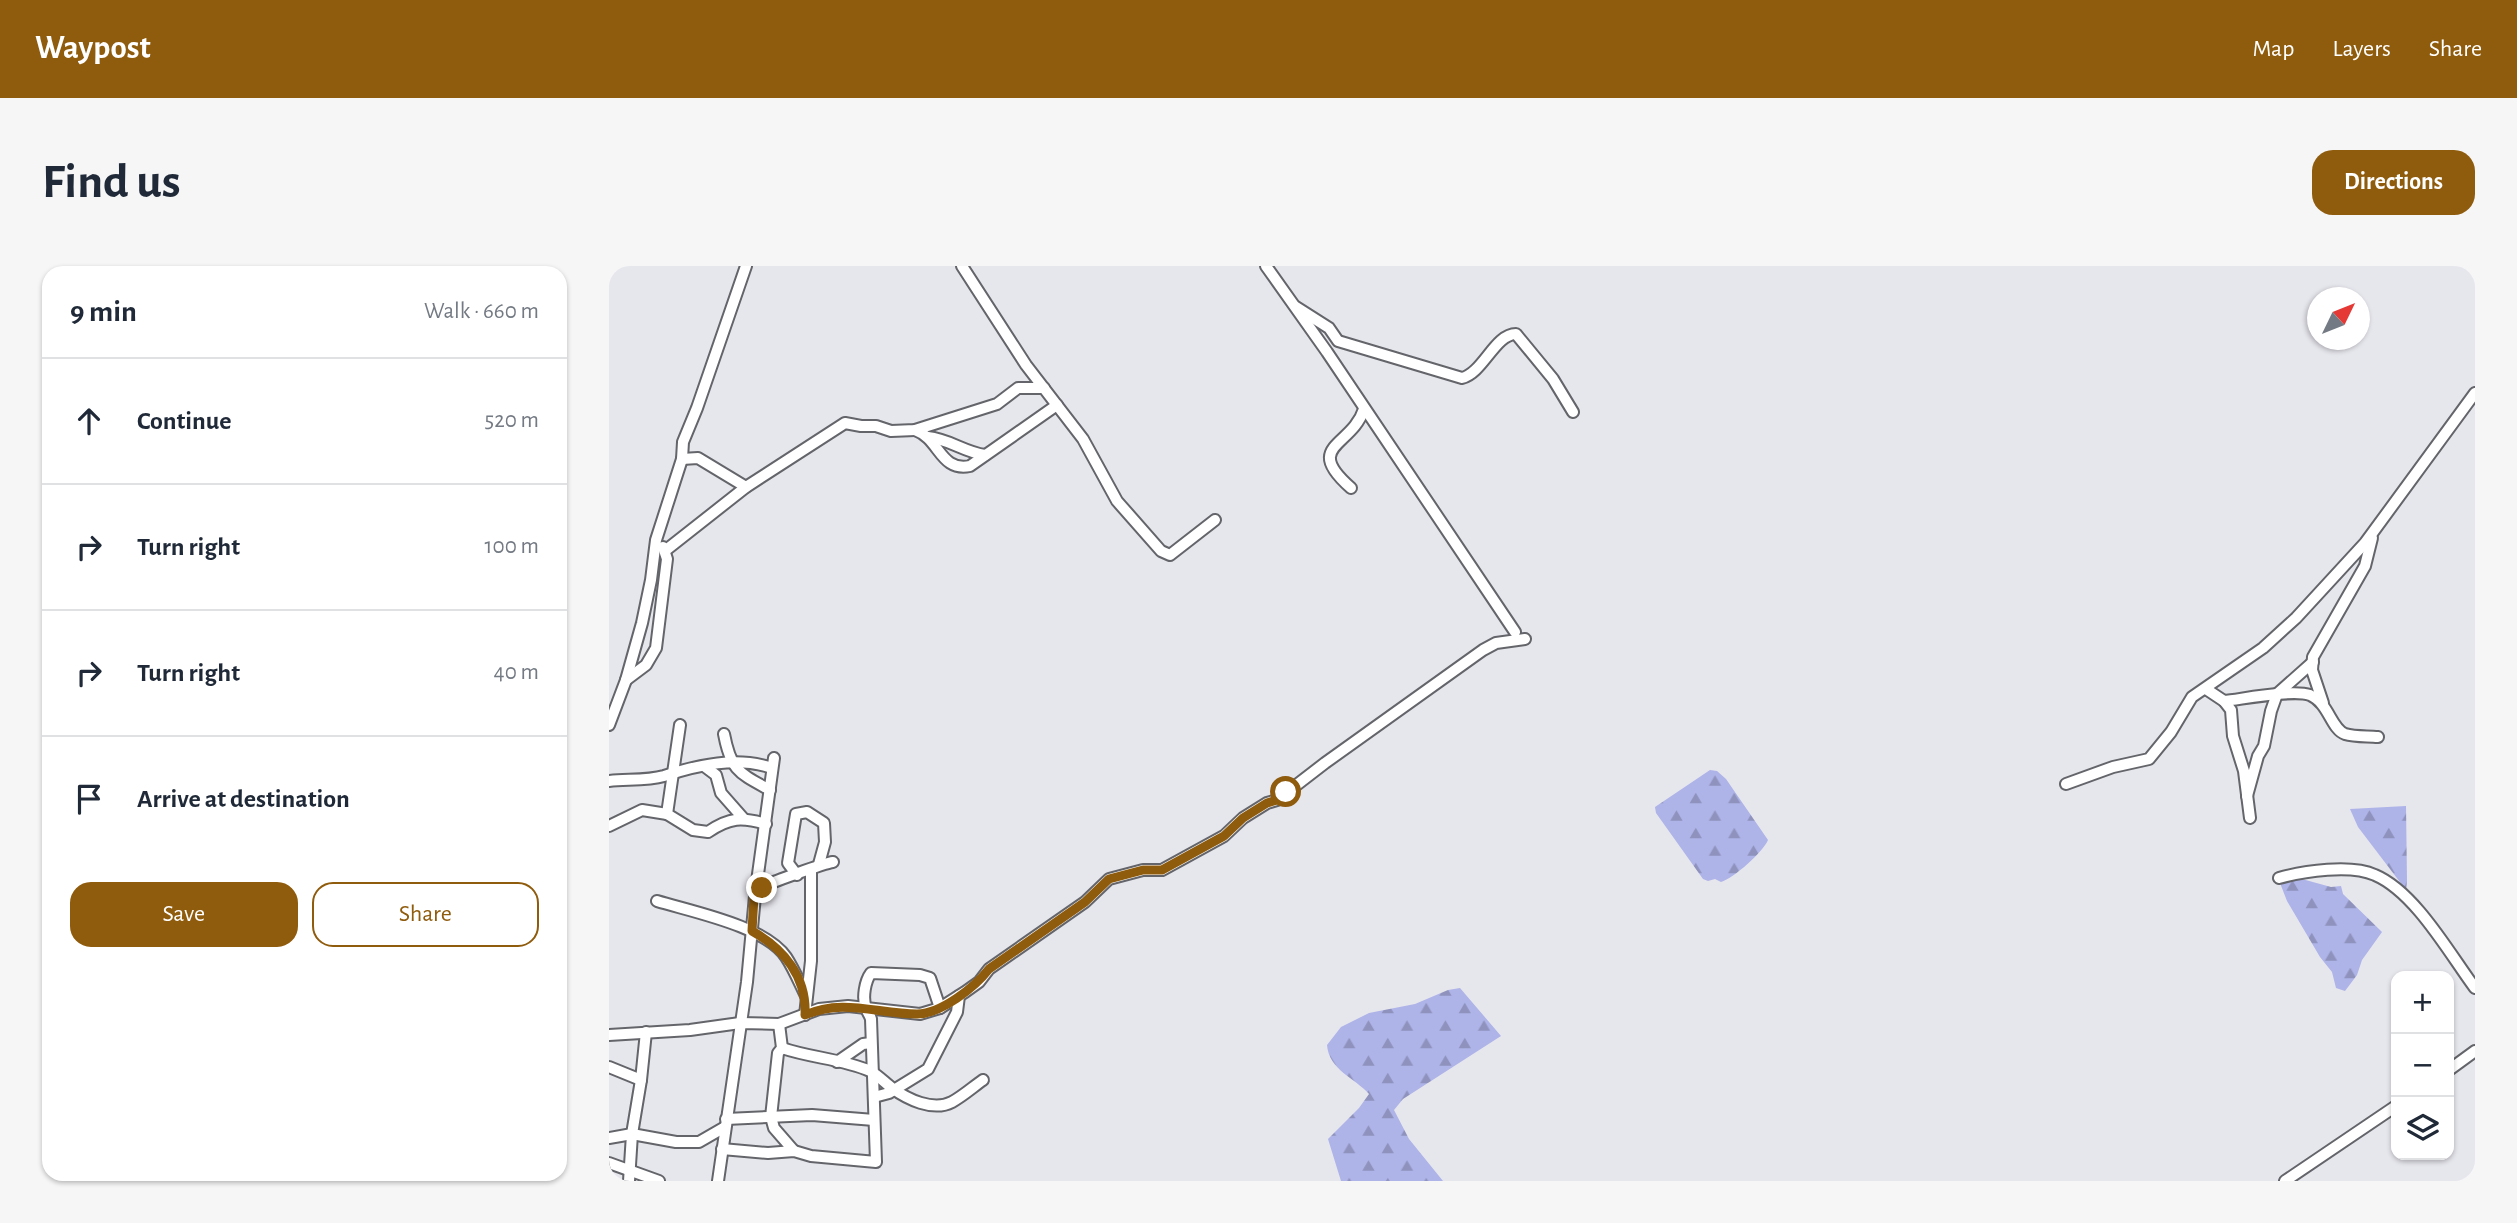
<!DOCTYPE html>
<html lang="en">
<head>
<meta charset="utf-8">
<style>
  :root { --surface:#fff; --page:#f6f6f7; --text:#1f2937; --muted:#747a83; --line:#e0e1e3; --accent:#8f5b0c }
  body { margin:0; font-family:"Alegreya Sans",sans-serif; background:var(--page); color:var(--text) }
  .controls { position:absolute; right:21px; bottom:21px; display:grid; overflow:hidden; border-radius:14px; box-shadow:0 2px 5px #0004 }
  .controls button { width:63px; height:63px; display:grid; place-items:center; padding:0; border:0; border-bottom:2px solid var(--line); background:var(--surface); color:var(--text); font:35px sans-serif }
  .compass { position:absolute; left:1698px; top:21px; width:63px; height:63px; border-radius:50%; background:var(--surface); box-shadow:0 2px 5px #0004; rotate:47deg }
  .stop { position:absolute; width:21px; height:21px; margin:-16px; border:5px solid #8f5b0c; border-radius:50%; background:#fff }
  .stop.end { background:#8f5b0c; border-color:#fff; box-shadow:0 2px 7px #0008 }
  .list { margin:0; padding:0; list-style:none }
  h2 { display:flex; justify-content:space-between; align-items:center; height:91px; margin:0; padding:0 28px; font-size:30px }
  h2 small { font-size:23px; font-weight:400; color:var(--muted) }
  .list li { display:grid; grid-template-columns:46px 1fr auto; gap:21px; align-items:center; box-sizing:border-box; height:126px; padding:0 28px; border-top:2px solid var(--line) }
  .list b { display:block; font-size:26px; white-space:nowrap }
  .list em { font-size:23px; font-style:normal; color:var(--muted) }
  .actions { display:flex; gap:14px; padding:21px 28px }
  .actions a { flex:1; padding:16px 0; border:2px solid var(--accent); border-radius:21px; text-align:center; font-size:24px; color:var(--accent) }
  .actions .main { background:var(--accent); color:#fff }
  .icon { flex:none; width:38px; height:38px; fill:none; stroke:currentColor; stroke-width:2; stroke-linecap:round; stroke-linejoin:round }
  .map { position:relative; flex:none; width:1866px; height:915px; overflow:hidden; border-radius:21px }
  header { display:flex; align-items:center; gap:42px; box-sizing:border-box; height:98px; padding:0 35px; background:var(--accent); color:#fff }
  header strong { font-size:33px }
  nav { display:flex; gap:38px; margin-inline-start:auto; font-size:24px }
  .intro { display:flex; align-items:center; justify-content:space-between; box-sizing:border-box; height:168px; padding:0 42px }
  h1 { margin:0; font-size:49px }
  .button { padding:18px 32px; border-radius:21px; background:var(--accent); color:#fff; font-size:24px; font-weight:700 }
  main { display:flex; gap:42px; padding:0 42px }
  aside { flex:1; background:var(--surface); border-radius:21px; box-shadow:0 2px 5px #0004 }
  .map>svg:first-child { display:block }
  .forest { fill:url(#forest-firs) }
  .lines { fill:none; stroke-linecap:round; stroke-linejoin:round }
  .minor-casing { stroke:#64656b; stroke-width:14 }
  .minor { stroke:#fff; stroke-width:10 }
  .route { stroke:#8f5b0c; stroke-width:9 }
</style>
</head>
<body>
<header>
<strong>Waypost</strong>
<nav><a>Map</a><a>Layers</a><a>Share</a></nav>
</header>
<div class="intro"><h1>Find us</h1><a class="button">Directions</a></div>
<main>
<aside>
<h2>9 min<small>Walk · 660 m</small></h2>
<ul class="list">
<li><svg class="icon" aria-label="ahead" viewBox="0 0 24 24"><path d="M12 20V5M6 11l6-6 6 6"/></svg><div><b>Continue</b></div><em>520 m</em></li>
<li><svg class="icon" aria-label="right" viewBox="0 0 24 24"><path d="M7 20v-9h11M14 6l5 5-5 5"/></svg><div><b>Turn right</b></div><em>100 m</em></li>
<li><svg class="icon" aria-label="right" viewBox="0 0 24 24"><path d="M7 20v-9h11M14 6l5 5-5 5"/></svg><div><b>Turn right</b></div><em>40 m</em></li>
<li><svg class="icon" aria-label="arrive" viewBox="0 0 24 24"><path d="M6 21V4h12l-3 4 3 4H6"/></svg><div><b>Arrive at destination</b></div></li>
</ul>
<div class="actions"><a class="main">Save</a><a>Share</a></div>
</aside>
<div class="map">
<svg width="1866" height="915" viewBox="0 0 1866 915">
  <defs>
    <pattern id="forest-firs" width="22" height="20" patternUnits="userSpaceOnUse" patternTransform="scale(1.75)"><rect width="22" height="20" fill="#aeb3e8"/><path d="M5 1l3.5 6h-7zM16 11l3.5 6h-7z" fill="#8e92bd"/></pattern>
  </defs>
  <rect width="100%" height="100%" fill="#e6e6ed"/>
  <g class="forest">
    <path d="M1101,504L1108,505L1117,513L1159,574C1154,586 1125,612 1112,616L1106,613L1099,615L1094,613L1047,547L1046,541Z"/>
    <path d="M1797,540L1798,616L1797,624L1749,561L1741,543Z"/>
    <path d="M1682,610L1722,621L1732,620L1734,628L1773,666L1753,694L1748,709L1736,725L1727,722L1723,706L1711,691L1678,635L1671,617L1672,613Z"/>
    <path d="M851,722L892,770L794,833L785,844L800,873L834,915H732L719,873L750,842L760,828C746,812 720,804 718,779L732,761L760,747L806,738L839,724Z"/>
  </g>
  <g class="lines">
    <g class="minor-casing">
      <g id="minor">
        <path d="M353,0L417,99L474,173L508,235L552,285L561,289L606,254"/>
        <path d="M657,0L718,86L906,366"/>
        <path d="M687,41L720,62L729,75L853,112C874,107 886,68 907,68L944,113L964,146"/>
        <path d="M306,164C331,173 331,206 361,200L448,139"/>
        <path d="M319,171C340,173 355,186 376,189"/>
        <path d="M73,193L89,192L137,221"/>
        <path d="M742,222C693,179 743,181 755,143"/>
        <path d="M57,284L137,221L236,157L252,160H267L282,165L306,164L388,138L409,122H435"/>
        <path d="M17,414L37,399L47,382L58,293L54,281"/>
        <path d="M1597,423L1615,435L1622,444L1624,470L1635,505L1641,552"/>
        <path d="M1615,435C1634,433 1684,423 1701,429C1720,437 1722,463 1736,468C1746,471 1758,470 1769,471"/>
        <path d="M1714,437L1703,404L1704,391L1756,300L1763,272"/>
        <path d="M0,459L17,414L33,357L42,314L47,274L73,193L74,176L88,142L137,0"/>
        <path d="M71,459L58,548L84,564L99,566C121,551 133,551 157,558"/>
        <path d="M115,468C122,505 130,507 161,524"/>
        <path d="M95,500L107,509L112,527L134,552"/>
        <path d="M0,515C17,513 38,515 55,510C89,499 128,490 163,502"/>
        <path d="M1457,518L1504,501L1540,493L1562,466L1583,431L1654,382L1687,352L1756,277L1866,127"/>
        <path d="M1638,530L1649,490L1655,480L1662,445L1668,428L1704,396"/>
        <path d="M0,560L33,544L58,548"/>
        <path d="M188,609L179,597L187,548L198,546L215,557L216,576L210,598"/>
        <path d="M1670,612C1695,605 1742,598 1766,609C1806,626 1840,687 1866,722"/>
        <path d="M146,630C146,630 153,622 153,621C160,617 216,597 224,596"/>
        <path d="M48,635C84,646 156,660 177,691C185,703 191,718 197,730"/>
        <path d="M196,749L202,695V604"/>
        <path d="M170,758L173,782L169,787L162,851L165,862L185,885"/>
        <path d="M0,769L81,764L131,757L170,758L210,743L239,740L311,748L331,742L356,726L370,716L380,703L476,636L500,613L534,604H553L615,570L634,552L658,537L668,534L716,497L874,384L887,377L916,373"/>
        <path d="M173,782C202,792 234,793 261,805C269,809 276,817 283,822C298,833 324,846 343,836C354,830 364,821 374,814"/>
        <path d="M228,796L254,778L262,777"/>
        <path d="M0,801L32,814"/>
        <path d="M1840,804L1866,785"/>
        <path d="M265,831L280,827L319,803L348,746L350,730"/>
        <path d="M117,853L203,849L265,854"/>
        <path d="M0,872L23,868L67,876H90L116,861"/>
        <path d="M113,883L159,887L185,885L202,890L267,896L262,753C261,749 258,746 257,742C253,732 256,715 262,707L311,709L321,712L331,742"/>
        <path d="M0,897L50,915"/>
        <path d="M20,915L23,868L32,814L37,766"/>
        <path d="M109,915L138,716L146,630L165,492"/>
        <path d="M1676,915L1787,840"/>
      </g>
    </g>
    <use href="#minor" class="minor"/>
  </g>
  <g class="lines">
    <path class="route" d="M153,622L145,630L143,665C175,683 198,711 196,749C234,732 269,748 308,748C332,748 366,721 380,703L476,636L500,613L534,604H553L615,570L634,552L658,537L668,534L677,526"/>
  </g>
</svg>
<div class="controls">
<button>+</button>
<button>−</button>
<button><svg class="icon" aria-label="layers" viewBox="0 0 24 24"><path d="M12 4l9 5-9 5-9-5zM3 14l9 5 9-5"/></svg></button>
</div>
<svg class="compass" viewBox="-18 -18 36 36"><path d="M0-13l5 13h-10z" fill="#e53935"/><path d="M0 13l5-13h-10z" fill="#747a83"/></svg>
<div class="stop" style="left:677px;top:526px"></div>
<div class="stop end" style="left:153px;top:622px"></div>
</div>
</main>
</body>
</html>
